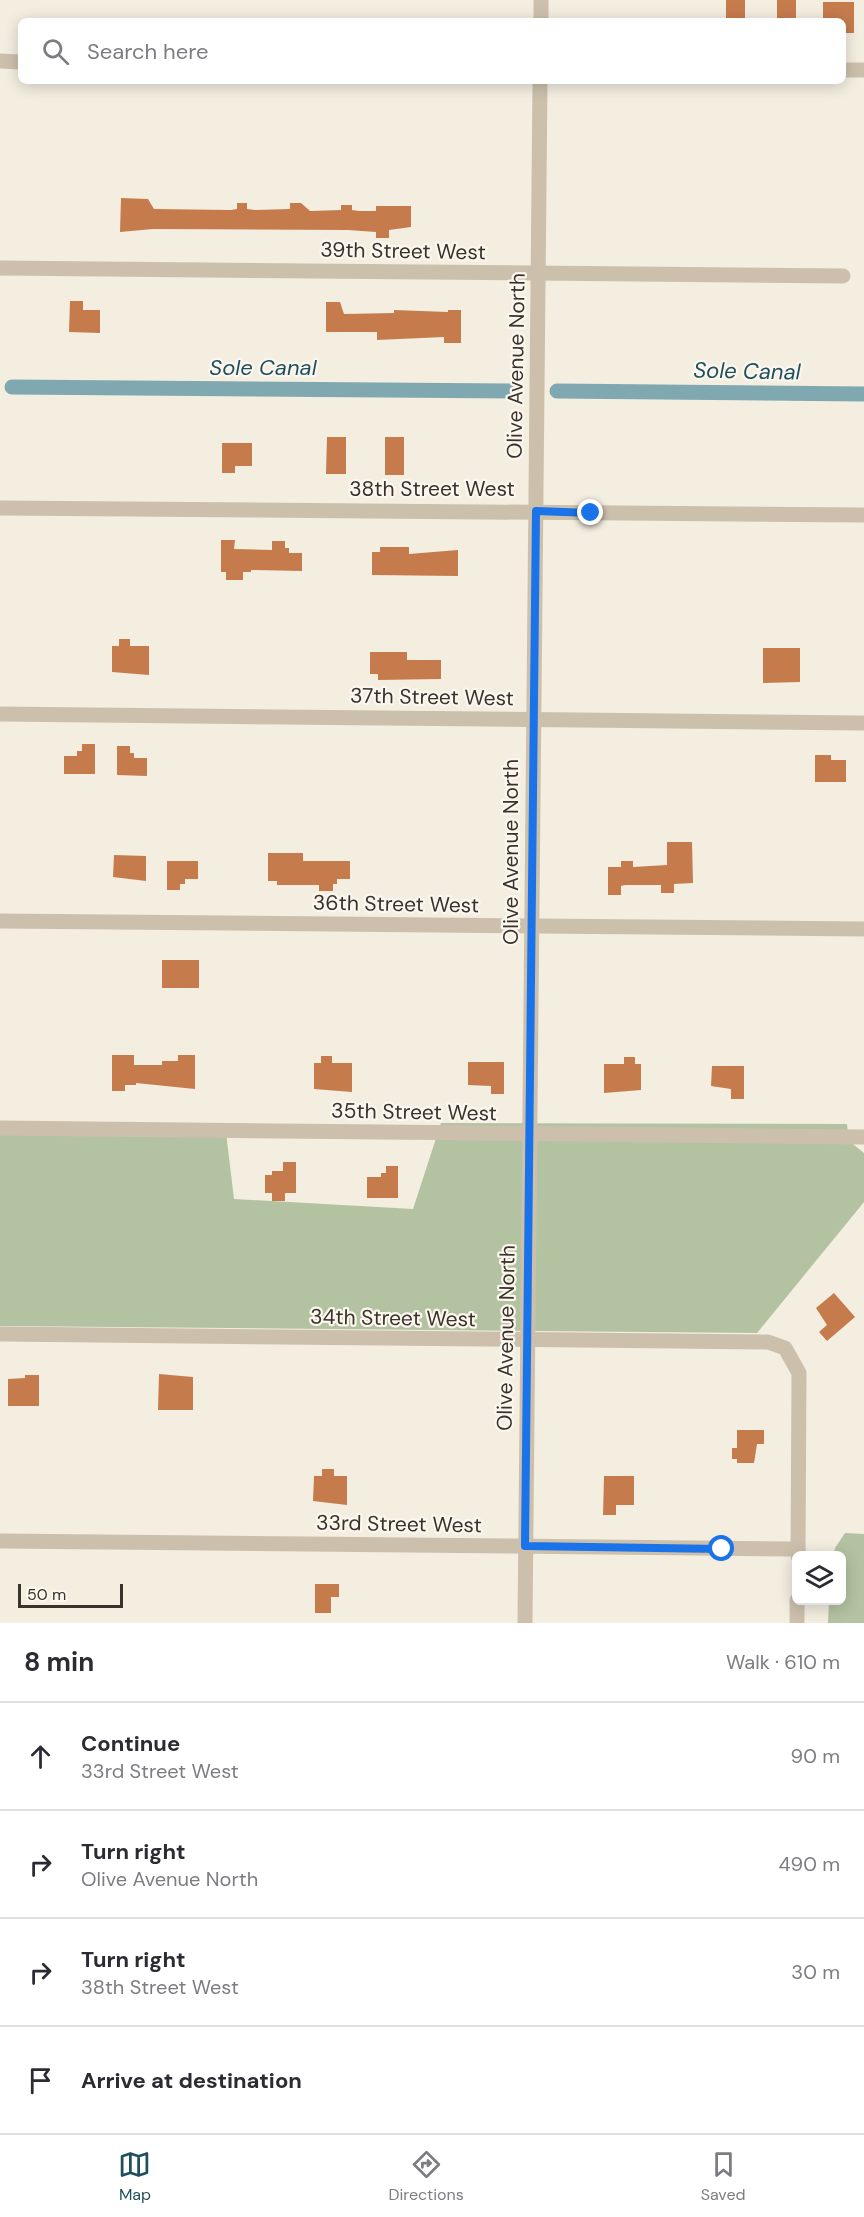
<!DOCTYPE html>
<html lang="en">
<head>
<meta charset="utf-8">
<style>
  :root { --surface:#fff; --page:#f7f7f7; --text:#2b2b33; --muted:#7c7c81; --line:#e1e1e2; --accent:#20505d }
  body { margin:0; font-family:"DM Sans",sans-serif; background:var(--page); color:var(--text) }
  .controls { position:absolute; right:18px; bottom:18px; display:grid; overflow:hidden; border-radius:9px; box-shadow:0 3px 15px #0003 }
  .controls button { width:54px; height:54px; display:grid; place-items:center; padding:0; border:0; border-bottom:2px solid var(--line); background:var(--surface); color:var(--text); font:30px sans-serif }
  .scale { position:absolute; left:18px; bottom:15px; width:105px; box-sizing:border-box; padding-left:6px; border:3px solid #3b322b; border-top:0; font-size:16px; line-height:21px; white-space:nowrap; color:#3b322b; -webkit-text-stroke:4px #fbf7ee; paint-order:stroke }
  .stop { position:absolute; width:18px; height:18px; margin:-14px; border:4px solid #1a73e8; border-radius:50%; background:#fff }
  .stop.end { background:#1a73e8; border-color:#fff; box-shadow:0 2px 6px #0008 }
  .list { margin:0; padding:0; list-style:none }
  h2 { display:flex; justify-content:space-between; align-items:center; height:78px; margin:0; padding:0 24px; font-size:26px }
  h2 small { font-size:20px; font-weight:400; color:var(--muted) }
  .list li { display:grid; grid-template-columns:39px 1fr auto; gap:18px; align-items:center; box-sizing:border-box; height:108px; padding:0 24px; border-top:2px solid var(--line) }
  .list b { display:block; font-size:22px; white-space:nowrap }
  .list p { margin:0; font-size:20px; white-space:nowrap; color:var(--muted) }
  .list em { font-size:20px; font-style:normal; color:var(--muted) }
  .icon { flex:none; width:33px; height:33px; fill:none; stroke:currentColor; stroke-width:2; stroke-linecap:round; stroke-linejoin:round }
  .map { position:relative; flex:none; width:864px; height:1623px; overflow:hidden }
  .search { position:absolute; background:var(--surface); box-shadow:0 3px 15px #0003; left:18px; right:18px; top:18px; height:66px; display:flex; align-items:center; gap:15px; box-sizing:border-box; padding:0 21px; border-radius:9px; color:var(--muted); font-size:22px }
  .sheet { height:510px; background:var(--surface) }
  nav { display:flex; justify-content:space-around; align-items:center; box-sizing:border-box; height:84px; border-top:2px solid var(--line); background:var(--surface); font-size:16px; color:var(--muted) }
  nav a { display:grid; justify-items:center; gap:3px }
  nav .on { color:var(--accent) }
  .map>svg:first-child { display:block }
  .green { fill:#b3c3a1 }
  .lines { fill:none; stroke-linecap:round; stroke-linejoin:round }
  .canal { stroke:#80a8b1; stroke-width:15 }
  .building { fill:#c67b4d }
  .minor { stroke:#ccc0ad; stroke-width:15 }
  .route { stroke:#1a73e8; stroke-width:8 }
  .labels { text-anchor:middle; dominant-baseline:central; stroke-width:4.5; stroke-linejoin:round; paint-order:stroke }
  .street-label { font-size:21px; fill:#3b322b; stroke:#fbf7ee }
  .water-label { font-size:22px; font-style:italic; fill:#20505d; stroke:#fbf7ee }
</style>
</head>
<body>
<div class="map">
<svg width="864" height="1623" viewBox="0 0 864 1623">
  <rect width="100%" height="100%" fill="#f4eee1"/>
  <g class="green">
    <path d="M441,1123L847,1124L849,1141L864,1153V1202L757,1333L0,1326V1125L225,1124L234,1199L413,1209Z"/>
    <path d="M845,1533L864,1534V1623H828L829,1601L842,1600V1556L834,1555L835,1548Z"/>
  </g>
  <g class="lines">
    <g class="canal">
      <path d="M12,387L515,391"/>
      <path d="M557,391L864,394"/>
    </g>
  </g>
  <g class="building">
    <rect x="726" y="0" width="19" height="21"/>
    <rect x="777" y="0" width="19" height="21"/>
    <path d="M823,2H854V33H843V21H823Z"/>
    <path d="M121,198L148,199L154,209L231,210L237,209V203H247V209L255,210L290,209V203H301L310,211L341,210V205H352V210L359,211H376V206H411V227L389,230V238H376V232L348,230L153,229L120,232Z"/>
    <path d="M70,301H83V310H100V333L69,332Z"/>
    <path d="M326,302H340L344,314L394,313V310L448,312V310H461V343H444V337L377,340V332H326Z"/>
    <path d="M327,437H346V474H326Z"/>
    <rect x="385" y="437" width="19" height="38"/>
    <path d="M222,443H252V466H235V473H222Z"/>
    <path d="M221,540H235L234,549L272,550V541H285V548H289V553H302V571L251,570V572H243V580H226V572H221Z"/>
    <path d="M380,547H409V554L458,550V576L372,575V552H380Z"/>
    <path d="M119,639H130V646H149V675L112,672V646H119Z"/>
    <path d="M763,648H800V682L763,683Z"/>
    <path d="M370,652H407V660H441V679L378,680V674H370Z"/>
    <path d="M82,744H95V774H64V756H77V751H82Z"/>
    <path d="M117,746H130V753H134V758H147V776L117,775Z"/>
    <path d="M815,755H831V760H846V782H815Z"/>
    <path d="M667,842H692L693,883L674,884V893H661V885H625L621,886V895H608V867H621V861H633V867L667,865Z"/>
    <path d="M268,853H303V861H350V879H337V884H333V891H319V885H277V881H268Z"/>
    <path d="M114,855L146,856V881L113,877Z"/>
    <path d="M167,861H198V879H185V884H180V890H167Z"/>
    <rect x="162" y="960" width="37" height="28"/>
    <path d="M112,1055H134V1065H162V1061H178V1055H195V1089L136,1083V1085H125V1091H112Z"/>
    <path d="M321,1056H332V1063H352V1092L314,1089V1063H321Z"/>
    <path d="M624,1057H635V1064H641V1090L604,1093V1064H624Z"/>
    <path d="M468,1062H504V1094H491V1086L468,1085Z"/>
    <path d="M712,1066H744V1099H731V1089L711,1086Z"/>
    <path d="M283,1162H296V1193H285V1201H272V1193H265V1175H272V1171H283Z"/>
    <path d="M386,1166H398V1198H367V1177H381V1173H386Z"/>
    <path d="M834,1293L855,1317L827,1341L819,1332L827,1325L816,1308Z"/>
    <path d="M159,1374L193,1377V1410H158Z"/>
    <path d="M25,1375H39V1406H8V1379L25,1378Z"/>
    <path d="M737,1430H764V1444H757L754,1463H737V1459H732V1448H737Z"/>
    <path d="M322,1469H334V1476H347V1505L313,1501L314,1476H322Z"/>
    <path d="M604,1476H634V1505H616V1515H603Z"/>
    <path d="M315,1584H339V1597H331V1613H315Z"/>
  </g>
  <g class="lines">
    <g class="minor">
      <path d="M541,21V0"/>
      <path d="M0,61L21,62"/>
      <path d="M843,70H864"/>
      <path d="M0,268L843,276"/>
      <path d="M0,508L864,515"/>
      <path d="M0,714L864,723"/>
      <path d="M0,921L864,929"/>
      <path d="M0,1128L864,1137"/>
      <path d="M0,1334L768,1342L785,1348L799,1373L798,1556"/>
      <path d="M0,1541L798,1549"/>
      <path d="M525,1623L540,81"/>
      <path d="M797,1623V1600"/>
    </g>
  </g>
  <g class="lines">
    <path class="route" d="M591,513L536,511L525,1546L722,1549"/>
  </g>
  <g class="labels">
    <g class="street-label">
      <text transform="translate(403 251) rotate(1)">39th Street West</text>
      <text transform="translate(516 366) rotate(-89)">Olive Avenue North</text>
      <text x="432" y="489">38th Street West</text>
      <text transform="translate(432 697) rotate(1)">37th Street West</text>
      <text transform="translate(511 852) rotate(-90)">Olive Avenue North</text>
      <text transform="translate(396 904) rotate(1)">36th Street West</text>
      <text transform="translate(414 1112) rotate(1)">35th Street West</text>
      <text transform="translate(393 1318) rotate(1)">34th Street West</text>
      <text transform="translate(506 1338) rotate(-89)">Olive Avenue North</text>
      <text transform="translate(399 1524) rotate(1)">33rd Street West</text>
    </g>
    <g class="water-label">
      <text x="263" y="367">Sole Canal</text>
      <text transform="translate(747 371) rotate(1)">Sole Canal</text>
    </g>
  </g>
</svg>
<div class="controls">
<button><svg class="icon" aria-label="layers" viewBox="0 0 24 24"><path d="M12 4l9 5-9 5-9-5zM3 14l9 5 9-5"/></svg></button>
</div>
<div class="scale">50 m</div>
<div class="stop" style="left:722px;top:1549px"></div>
<div class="stop end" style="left:591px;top:513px"></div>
<div class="search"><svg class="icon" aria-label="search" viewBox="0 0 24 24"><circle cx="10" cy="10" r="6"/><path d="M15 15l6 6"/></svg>Search here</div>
</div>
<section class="sheet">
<h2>8 min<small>Walk · 610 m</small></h2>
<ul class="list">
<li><svg class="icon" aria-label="ahead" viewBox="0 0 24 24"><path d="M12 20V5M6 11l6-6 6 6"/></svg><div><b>Continue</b><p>33rd Street West</p></div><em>90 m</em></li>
<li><svg class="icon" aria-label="right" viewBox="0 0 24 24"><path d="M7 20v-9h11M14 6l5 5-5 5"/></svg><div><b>Turn right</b><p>Olive Avenue North</p></div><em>490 m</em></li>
<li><svg class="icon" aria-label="right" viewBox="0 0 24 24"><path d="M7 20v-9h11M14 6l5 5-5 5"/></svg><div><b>Turn right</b><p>38th Street West</p></div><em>30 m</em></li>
<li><svg class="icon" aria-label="arrive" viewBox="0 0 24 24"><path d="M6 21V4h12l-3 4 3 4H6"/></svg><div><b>Arrive at destination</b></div></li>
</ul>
</section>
<nav>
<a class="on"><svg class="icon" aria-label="map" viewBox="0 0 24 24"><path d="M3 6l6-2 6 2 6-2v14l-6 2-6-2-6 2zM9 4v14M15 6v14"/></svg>Map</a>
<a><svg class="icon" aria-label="directions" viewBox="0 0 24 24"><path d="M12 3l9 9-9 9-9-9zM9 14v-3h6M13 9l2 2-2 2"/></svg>Directions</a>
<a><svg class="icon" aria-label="saved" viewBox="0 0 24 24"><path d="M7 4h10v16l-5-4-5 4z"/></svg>Saved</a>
</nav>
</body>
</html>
